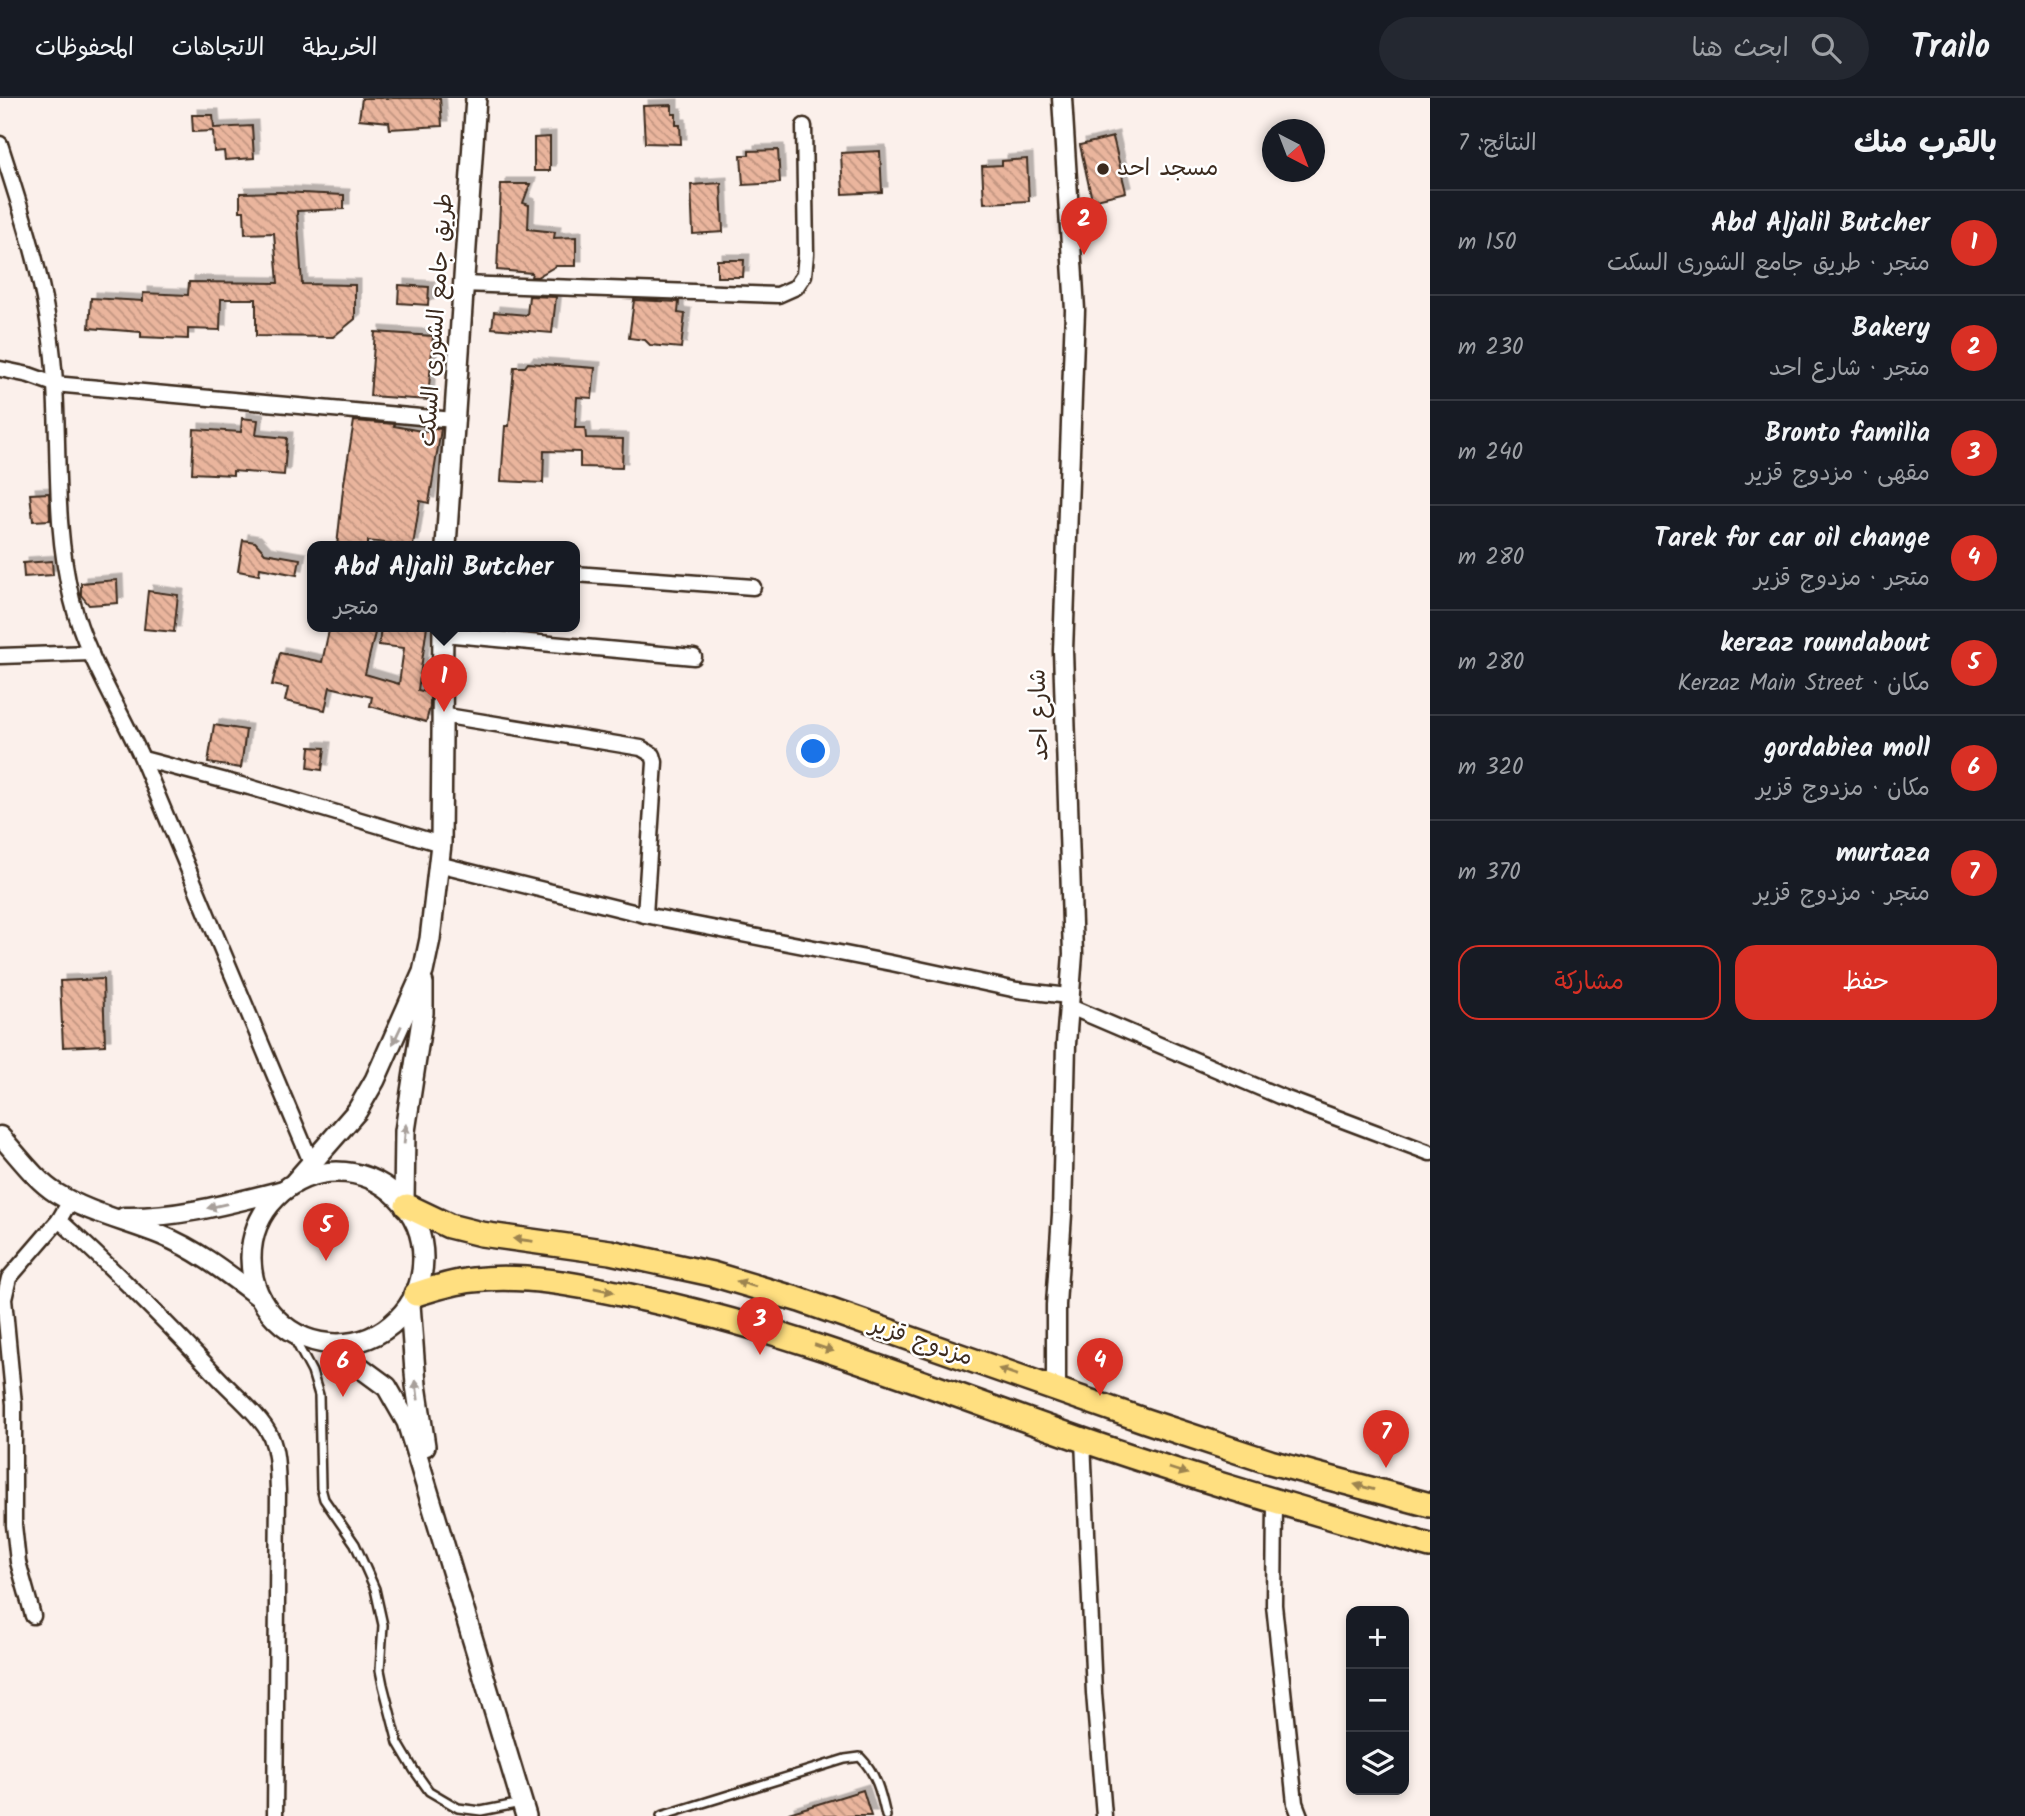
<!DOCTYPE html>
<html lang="ar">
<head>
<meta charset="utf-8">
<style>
  :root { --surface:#171b24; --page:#242831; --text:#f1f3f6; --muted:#9ea1a6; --line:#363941; --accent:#d93025 }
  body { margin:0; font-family:Kalam,"Playpen Sans Arabic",sans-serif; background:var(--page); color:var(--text); direction:rtl }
  .controls { position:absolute; right:21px; bottom:21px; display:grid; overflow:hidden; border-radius:14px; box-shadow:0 4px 10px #0003 }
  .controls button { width:63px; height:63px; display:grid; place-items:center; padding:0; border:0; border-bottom:2px solid var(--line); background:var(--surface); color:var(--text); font:35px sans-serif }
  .compass { position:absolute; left:1262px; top:21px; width:63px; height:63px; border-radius:50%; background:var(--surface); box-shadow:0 4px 10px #0003; rotate:138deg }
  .you { position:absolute; left:814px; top:654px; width:24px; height:24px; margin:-18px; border:5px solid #fff; border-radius:50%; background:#1a73e8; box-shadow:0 0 0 10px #1a73e833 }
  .badge { display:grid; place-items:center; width:46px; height:46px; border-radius:50%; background:var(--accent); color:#fff; font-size:23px; font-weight:700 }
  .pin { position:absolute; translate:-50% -58px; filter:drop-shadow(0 2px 4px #0008) }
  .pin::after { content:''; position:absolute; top:37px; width:24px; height:21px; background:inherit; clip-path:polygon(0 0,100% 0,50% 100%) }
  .popup { position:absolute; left:307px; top:443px; width:273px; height:91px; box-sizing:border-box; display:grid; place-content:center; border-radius:14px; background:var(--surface); filter:drop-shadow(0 2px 5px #0005); font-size:23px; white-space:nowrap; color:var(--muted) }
  .popup b { font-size:26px; color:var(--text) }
  .popup::after { content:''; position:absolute; left:50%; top:100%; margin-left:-14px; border:14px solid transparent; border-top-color:var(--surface) }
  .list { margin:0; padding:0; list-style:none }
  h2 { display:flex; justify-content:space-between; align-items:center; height:91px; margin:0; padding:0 28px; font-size:30px }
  h2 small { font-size:23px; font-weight:400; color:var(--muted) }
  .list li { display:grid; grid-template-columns:46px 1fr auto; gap:21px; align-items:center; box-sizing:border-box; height:105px; padding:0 28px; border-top:2px solid var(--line) }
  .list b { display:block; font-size:26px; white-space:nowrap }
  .list p { margin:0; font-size:23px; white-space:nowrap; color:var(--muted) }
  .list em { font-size:23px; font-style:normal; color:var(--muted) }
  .actions { display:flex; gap:14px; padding:21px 28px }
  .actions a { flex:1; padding:16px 0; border:2px solid var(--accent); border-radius:21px; text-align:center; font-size:24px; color:var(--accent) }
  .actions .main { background:var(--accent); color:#fff }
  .icon { flex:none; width:38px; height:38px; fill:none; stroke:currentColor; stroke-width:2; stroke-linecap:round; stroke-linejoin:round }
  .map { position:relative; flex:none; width:1430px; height:1718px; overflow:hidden; direction:ltr }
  header { display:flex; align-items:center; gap:42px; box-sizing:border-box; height:98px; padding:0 35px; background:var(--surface); border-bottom:2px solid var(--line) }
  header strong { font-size:33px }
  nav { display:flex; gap:38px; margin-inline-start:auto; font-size:24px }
  .search { width:490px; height:63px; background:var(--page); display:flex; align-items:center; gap:18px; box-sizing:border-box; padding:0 24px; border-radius:38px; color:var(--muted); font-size:26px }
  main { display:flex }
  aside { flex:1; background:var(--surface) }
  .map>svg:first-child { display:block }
  .building { fill:url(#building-back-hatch); stroke:#3b2a1e; stroke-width:2; filter:url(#shadow) }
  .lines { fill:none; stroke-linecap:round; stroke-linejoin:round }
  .service-casing { stroke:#3b2a1e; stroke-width:12 }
  .minor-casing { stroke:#3b2a1e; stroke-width:19 }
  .tertiary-casing { stroke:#3b2a1e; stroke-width:23 }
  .secondary-casing { stroke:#3b2a1e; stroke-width:24 }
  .primary-casing { stroke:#3b2a1e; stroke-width:28 }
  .service { stroke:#fff; stroke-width:7 }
  .minor { stroke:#fff; stroke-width:14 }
  .tertiary { stroke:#fff; stroke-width:18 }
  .secondary { stroke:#fff; stroke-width:19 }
  .primary { stroke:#ffdf80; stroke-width:23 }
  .oneway { fill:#a79f9a }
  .oneway2 { fill:#9d844f }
  .poi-dot { fill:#3b2a1e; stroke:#fff; stroke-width:2.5 }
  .labels { text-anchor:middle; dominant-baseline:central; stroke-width:5; stroke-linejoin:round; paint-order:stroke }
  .poi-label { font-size:23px; fill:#3b2a1e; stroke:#fff; text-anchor:start }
  .street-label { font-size:23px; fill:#3b2a1e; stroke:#fff }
</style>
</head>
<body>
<header>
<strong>Trailo</strong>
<div class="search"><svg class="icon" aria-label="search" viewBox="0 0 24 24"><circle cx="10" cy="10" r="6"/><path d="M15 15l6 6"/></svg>ابحث هنا</div>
<nav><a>الخريطة</a><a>الاتجاهات</a><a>المحفوظات</a></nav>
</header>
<main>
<aside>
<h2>بالقرب منك<small>النتائج: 7</small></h2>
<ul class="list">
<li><span class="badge">1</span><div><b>Abd Aljalil Butcher</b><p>متجر · طريق جامع الشورى السكت</p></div><em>150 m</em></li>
<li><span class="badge">2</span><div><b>Bakery</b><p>متجر · شارع احد</p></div><em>230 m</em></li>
<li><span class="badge">3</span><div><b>Bronto familia</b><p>مقهى · مزدوج قزير</p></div><em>240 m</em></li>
<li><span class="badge">4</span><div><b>Tarek for car oil change</b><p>متجر · مزدوج قزير</p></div><em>280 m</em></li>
<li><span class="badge">5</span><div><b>kerzaz roundabout</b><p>مكان · Kerzaz Main Street</p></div><em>280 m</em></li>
<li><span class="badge">6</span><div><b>gordabiea moll</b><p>مكان · مزدوج قزير</p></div><em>320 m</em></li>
<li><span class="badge">7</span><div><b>murtaza</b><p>متجر · مزدوج قزير</p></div><em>370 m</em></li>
</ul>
<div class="actions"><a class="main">حفظ</a><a>مشاركة</a></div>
</aside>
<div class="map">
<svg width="1430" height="1718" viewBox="0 0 1430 1718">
  <defs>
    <pattern id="building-back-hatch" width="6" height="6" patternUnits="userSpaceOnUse" patternTransform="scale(1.75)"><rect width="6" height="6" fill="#eab59d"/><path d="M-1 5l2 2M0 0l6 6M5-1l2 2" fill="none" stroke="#bf937f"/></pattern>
    <filter id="shadow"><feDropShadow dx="5.5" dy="-5.5" stdDeviation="0" flood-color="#0004"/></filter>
  </defs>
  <rect width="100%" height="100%" fill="#fbf0eb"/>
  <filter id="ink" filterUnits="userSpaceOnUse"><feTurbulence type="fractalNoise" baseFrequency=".0143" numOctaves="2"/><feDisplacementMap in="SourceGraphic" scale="14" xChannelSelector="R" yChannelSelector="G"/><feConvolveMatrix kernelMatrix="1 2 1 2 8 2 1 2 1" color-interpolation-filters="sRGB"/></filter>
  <g filter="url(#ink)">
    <g class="building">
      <path d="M362,0H440L442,28L390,31L389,24L359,21Z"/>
      <path d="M672,7V16H676V27H680L681,46L645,45L643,8Z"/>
      <path d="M192,17H213L214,30L252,28L254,60L225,62L224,53L214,54L213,33L193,34Z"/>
      <path d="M550,39V73H534V40Z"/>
      <path d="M1113,39L1126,94L1092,102L1080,47Z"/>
      <path d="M778,52L780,85L743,87L741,57H749V53Z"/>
      <path d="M880,53L882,94L843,96L841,55Z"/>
      <path d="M1027,61L1029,103L984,105L982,68L1002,67V63Z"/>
      <path d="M721,85L723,134L693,136L691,87Z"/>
      <path d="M501,86H530L523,105L529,107L528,131L555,134L554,140L576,139V168H556L537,179H531L532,175L497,172Z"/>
      <path d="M280,94L344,97V111L297,113L302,186L355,187V221L333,239L256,238V201H221L220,232L188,231V241L141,239V234L89,230L91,200L143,203V195L188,197L189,184L278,185L274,135L245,136L244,113H240V95Z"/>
      <path d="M717,162H744L743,179H717Z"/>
      <path d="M399,187L429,189L428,207L398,205Z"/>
      <path d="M529,198L556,199L552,235L492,230L494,214L527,217Z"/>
      <path d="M634,202L679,204L678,215L685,216L681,250L650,247L645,242L629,240Z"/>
      <path d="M375,234L433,238L428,302L370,298Z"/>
      <path d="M528,265L595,270L592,300L577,299L575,330H585L586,340L623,341L622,370L580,369V354L544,353L543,385L501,383L505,328H509L514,269H525Z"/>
      <path d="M242,320L258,322L256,337L287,340L284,377L233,373V377L192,375L194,331L241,334Z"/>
      <path d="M354,323L395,326L394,328L427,334V329L441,331L429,405L420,403L413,448L368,443V448H337L343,391Z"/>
      <path d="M49,395L50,422L33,423L30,396Z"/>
      <path d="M243,442L255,444L265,455L300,461L297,477L260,470L259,477L238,473Z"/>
      <path d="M52,463L53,477L24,479L23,465Z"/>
      <path d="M117,482L118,505L89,507L81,497V485Z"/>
      <path d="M148,493L178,497L174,534L144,531Z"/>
      <path d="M330,528H345L375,535L365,576L399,586L404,550L379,547L381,528H427L418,592L430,595V609L426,624L370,608L372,599L330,589L325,612L285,603L288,590L272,587L280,555L322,564Z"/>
      <path d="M214,627L246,632L241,670L208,665Z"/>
      <path d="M310,649L325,650L322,672L308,670Z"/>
      <path d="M103,881L105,947L63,949L60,883Z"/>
      <path d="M863,1692L871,1718H790L789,1715Z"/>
    </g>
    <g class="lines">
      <g class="service-casing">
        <g id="service">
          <path d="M290,1233L312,1274L319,1297L321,1390L324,1401L355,1446L375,1491L383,1527L380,1572L383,1587L398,1645L414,1672L429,1693L458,1710L481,1713L521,1705"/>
          <path d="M661,1718L845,1661L860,1659C877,1676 881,1696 886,1718"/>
        </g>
      </g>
      <g class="minor-casing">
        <g id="minor">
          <path d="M0,46C24,120 48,193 54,271C60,349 53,426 72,502C86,560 121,611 144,665C200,798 254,931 311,1064"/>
          <path d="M462,186L778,197L796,189L804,177L806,156L804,28"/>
          <path d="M0,271L29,277L54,286L454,322"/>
          <path d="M575,476L753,489"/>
          <path d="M443,536L694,559"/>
          <path d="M0,558L91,555"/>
          <path d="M441,617L641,650L653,657L655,664L645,817"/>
          <path d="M143,661L249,689L441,746"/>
          <path d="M438,766L645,817L891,865L1017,892L1068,898"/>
          <path d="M1068,908L1279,998L1430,1055"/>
          <path d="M59,1122C115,1172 167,1225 218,1279C234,1296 262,1319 271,1339C278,1356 277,1374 278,1392L275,1718"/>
          <path d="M1083,1342L1094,1595L1104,1718"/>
          <path d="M1275,1404L1274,1507L1295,1705L1300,1718"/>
          <path d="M33,1518L18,1464L14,1427V1306L4,1201L9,1180L59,1122L70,1103"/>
        </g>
      </g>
      <g class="tertiary-casing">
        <g id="tertiary">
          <path d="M0,1038C17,1056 35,1082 56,1095C89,1115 126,1123 161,1137C198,1152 228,1176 260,1200"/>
          <path d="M124,1119C179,1120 231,1105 284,1092"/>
          <path d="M1056,1291V1207L1062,1116L1066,946L1073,856L1063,553L1075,212L1062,0"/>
        </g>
      </g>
      <g class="secondary-casing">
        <g id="secondary">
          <path d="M446,448L476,0"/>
          <circle cx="337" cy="1160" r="86"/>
          <path d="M295,1084L357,1013L375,982L423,874L430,841L441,746L443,528"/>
          <path d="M404,1104L405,1033L423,915V885"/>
          <path d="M410,1206L416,1287L425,1348"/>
          <path d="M330,1247L387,1289L407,1324L526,1718"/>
        </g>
      </g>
      <g class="primary-casing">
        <g id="primary">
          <path d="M407,1108L449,1128L481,1136L610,1154L712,1176L800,1202L1146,1323L1270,1364L1430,1407"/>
          <path d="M416,1196C435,1190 453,1184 473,1182C525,1176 579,1187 630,1198C785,1230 931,1289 1080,1341C1195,1381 1313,1414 1430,1448"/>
        </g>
      </g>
      <use href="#service" class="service"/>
      <use href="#minor" class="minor"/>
      <use href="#tertiary" class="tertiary"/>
      <use href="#secondary" class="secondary"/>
      <use href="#primary" class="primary"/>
    </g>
    <defs><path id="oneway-solid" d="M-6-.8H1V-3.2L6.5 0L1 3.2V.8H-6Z" transform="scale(1.75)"/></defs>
    <g class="oneway">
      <use href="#oneway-solid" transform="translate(397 937) rotate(115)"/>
      <use href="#oneway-solid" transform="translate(405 1036) rotate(-85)"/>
      <use href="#oneway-solid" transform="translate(217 1108) rotate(167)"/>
      <use href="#oneway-solid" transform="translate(417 1292) rotate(-97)"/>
    </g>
    <g class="oneway2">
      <use href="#oneway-solid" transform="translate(523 1142) rotate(-172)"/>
      <use href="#oneway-solid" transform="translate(746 1186) rotate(-164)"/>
      <use href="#oneway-solid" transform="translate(604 1192) rotate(11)"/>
      <use href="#oneway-solid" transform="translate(824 1250) rotate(19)"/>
      <use href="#oneway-solid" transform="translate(1008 1274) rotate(-161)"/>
      <use href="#oneway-solid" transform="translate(1178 1373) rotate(18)"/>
      <use href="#oneway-solid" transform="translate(1364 1389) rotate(-165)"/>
    </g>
  </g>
  <circle class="poi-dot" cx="1103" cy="71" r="7"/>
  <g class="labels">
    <g class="poi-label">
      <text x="1117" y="71">مسجد احد</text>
    </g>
    <g class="street-label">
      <text transform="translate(437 222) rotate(-86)">طريق جامع الشورى السكت</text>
      <text transform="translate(1040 617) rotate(-92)">شارع احد</text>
      <text transform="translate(921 1244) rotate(19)">مزدوج قزير</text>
    </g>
  </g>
</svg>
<div class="controls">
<button>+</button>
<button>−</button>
<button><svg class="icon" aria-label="layers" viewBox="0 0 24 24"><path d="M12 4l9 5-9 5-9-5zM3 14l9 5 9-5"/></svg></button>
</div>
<svg class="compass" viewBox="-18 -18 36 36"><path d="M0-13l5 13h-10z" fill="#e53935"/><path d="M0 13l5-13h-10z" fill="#9ea1a6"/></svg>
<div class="you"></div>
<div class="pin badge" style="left:444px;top:614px">1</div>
<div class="popup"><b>Abd Aljalil Butcher</b>متجر</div>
<div class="pin badge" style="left:1084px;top:157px">2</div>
<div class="pin badge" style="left:760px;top:1257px">3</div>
<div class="pin badge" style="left:1100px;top:1298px">4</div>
<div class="pin badge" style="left:326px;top:1163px">5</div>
<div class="pin badge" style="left:343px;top:1299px">6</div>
<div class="pin badge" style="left:1386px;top:1370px">7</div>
</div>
</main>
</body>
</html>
